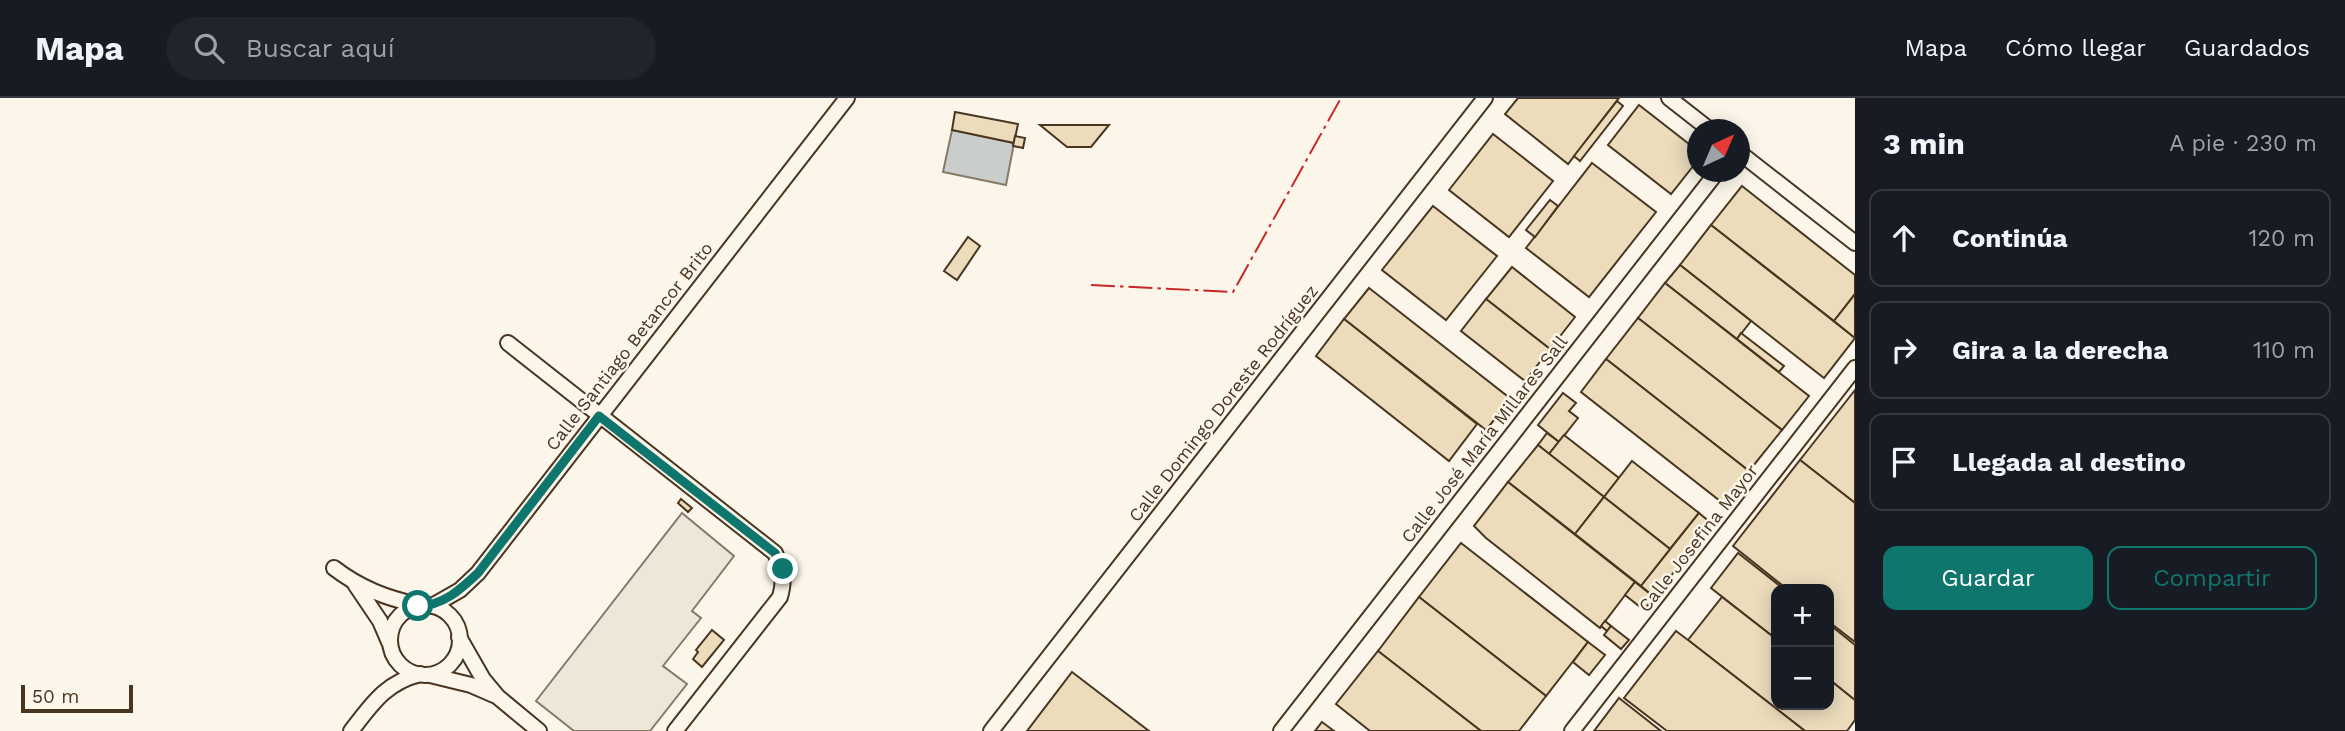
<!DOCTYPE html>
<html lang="es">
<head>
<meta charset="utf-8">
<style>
  :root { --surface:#171b24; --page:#20242c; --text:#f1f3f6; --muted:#9ea1a6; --line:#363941; --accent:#0f766e }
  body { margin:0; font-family:"Work Sans",sans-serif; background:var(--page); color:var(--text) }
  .controls { position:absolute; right:21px; bottom:21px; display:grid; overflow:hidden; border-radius:14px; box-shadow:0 4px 18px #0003 }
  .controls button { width:63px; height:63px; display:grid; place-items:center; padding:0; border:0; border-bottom:2px solid var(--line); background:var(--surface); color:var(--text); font:35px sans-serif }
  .compass { position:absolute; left:1687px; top:21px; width:63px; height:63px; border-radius:50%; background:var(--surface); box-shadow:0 4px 18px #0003; rotate:44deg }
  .scale { position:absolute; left:21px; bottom:18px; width:112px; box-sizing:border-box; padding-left:7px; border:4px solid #4a3520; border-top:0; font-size:19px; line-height:24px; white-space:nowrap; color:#4a3520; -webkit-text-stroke:5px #fbf6e9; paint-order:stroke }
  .stop { position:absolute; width:21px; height:21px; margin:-16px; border:5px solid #0f766e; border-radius:50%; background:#fff }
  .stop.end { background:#0f766e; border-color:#fff; box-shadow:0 2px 7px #0008 }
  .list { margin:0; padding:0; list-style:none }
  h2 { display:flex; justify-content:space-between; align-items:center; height:91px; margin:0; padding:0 28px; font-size:30px }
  h2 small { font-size:23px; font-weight:400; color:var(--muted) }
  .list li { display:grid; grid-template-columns:46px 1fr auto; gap:21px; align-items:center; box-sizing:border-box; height:98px; margin:0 14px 14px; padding:0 14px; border:2px solid var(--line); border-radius:14px }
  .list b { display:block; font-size:26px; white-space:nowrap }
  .list em { font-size:23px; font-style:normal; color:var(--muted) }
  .actions { display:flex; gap:14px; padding:21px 28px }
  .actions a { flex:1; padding:16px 0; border:2px solid var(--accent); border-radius:14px; text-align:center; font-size:24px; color:var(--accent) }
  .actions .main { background:var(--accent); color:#fff }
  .icon { flex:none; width:38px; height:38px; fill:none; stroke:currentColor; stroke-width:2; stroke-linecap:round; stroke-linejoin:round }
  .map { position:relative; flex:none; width:1855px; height:633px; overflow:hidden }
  header { display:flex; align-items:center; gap:42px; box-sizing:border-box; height:98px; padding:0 35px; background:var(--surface); border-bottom:2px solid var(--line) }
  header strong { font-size:33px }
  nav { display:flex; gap:38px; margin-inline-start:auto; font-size:24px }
  .search { width:490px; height:63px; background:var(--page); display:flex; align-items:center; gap:18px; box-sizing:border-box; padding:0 24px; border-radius:38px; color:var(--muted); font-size:26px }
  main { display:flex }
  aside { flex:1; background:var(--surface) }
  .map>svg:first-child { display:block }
  .parking { fill:#ede7d9; stroke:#887966; stroke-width:2 }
  .water { fill:#c9cecd; stroke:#887966; stroke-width:2 }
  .building { fill:#ecdcbc; stroke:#4a3520; stroke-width:2 }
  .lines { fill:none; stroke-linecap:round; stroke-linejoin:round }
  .minor-casing { stroke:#4a3520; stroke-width:18 }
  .minor { stroke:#fbf6e9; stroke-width:14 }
  .power { stroke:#c62828; stroke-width:2; stroke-dasharray:24 5 3.5 5; stroke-linecap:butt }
  .route { stroke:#0f766e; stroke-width:9 }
  .labels { text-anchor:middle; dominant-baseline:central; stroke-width:5; stroke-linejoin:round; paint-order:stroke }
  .street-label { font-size:18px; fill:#4a3520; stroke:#fbf6e9 }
</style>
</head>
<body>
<header>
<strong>Mapa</strong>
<div class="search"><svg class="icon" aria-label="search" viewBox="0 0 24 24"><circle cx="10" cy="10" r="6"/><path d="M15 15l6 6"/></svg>Buscar aquí</div>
<nav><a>Mapa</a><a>Cómo llegar</a><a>Guardados</a></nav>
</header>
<main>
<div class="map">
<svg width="1855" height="633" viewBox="0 0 1855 633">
  <rect width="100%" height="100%" fill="#fbf6e9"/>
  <path class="parking" d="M682,415L734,458L692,513L701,520L663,568L687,586L650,633H574L536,603Z"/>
  <path class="water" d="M952,32L1014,45L1006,87L943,74Z"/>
  <g class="building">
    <path d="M1518,0H1619L1568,66L1505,16Z"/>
    <path d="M1617,3L1623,8L1580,63L1574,58Z"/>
    <path d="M1639,7L1698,53V62L1671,96L1608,47Z"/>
    <path d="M955,14L1018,26L1014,45L952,32Z"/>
    <path d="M1040,27H1109L1091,49H1067Z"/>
    <path d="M1493,36L1553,83L1509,139L1449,92Z"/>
    <path d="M1015,38L1025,40L1023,50L1013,48Z"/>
    <path d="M1592,65L1656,114L1589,199L1526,150Z"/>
    <path d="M1742,88L1855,177V196L1834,223L1711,127Z"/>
    <path d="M1550,102L1558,108L1535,139L1526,132Z"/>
    <path d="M1433,108L1497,158L1446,222L1382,172Z"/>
    <path d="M1711,127L1855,240L1824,280L1680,167Z"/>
    <path d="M968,139L980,148L957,182L944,173Z"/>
    <path d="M1680,167L1751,223L1737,241L1665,185Z"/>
    <path d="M1512,169L1575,219L1550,251L1486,201Z"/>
    <path d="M1665,185L1809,298L1782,332L1638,220Z"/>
    <path d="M1369,190L1511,301L1486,332L1344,221Z"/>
    <path d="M1855,196V240L1834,223Z"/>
    <path d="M1486,201L1550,251L1525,283L1461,233Z"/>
    <path d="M1638,220L1782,332L1749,373L1606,261Z"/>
    <path d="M1344,221L1477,326L1449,363L1316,258Z"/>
    <path d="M1741,235L1784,268L1779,274L1737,241Z"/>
    <path d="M1606,261L1749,373L1724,406L1581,294Z"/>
    <path d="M1855,292V405L1800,362Z"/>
    <path d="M1563,295L1576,305L1569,313L1578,320L1559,344L1538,327Z"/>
    <path d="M1547,335L1559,344L1549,356L1538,347Z"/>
    <path d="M1564,337L1619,380L1604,399L1549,356Z"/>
    <path d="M1538,347L1604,399L1575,436L1508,384Z"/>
    <path d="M1800,362L1855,405V544L1829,524V491H1787L1733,448Z"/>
    <path d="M1632,363L1699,415L1670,451L1604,399Z"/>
    <path d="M1508,384L1635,484L1600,530L1486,440L1474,428Z"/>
    <path d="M1604,399L1670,451L1641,488L1575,436Z"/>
    <path d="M681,401L692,410L688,414L678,405Z"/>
    <path d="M1699,415L1712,426L1654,499L1641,488Z"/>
    <path d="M1461,445L1588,544L1546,598L1419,499Z"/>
    <path d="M1738,455L1784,491H1776V541L1711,490Z"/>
    <path d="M1635,484L1654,499L1644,512L1625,497Z"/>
    <path d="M1419,499L1546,598L1519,633H1481L1378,553Z"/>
    <path d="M1722,499L1776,541V607H1829V581L1855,602V622L1847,633H1805L1688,542Z"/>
    <path d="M1605,523L1611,528L1607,533L1601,528Z"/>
    <path d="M1829,526L1855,547V602L1829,581Z"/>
    <path d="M1611,528L1629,542L1621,551L1604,537Z"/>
    <path d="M712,532L724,542L702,569L693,561L698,554L696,552Z"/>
    <path d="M1676,533L1688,542L1805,633H1667L1624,600Z"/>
    <path d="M1588,544L1605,557L1589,577L1573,564Z"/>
    <path d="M1378,553L1481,633H1370L1336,606Z"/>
    <path d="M1072,574L1149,633H1027Z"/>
    <path d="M1619,600L1661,633H1594Z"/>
    <path d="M1322,624L1334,633H1315Z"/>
  </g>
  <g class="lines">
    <g class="minor-casing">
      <g id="minor">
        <path d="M1669,0L1710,32"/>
        <path d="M1740,55L1855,145"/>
        <path d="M508,245L775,455C783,472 785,481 780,499L675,633"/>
        <path d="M334,470C360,490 386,500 418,507"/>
        <path d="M355,486L380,523L389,544"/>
        <circle cx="425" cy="542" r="35"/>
        <path d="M432,508L460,492L478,475L847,0"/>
        <path d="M459,539L483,581L498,599L539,633"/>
        <path d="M430,577L471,587L494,597"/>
        <path d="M351,633C372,606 385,585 420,576"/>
        <path d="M991,633L1485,0"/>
        <path d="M1281,633L1717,74"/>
        <path d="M1572,633L1855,270"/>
      </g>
    </g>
    <use href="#minor" class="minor"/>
    <path class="power" d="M1091,187L1233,194L1341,0"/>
  </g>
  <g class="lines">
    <path class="route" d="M418,508C443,508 461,491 478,475L599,318L775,455L783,471"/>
  </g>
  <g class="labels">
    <g class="street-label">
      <text transform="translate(629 248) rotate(-52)">Calle Santiago Betancor Brito</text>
      <text transform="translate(1223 305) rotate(-52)">Calle Domingo Doreste Rodríguez</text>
      <text transform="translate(1484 341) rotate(-52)">Calle José María Millares Sall</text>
      <text transform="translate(1698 440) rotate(-52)">Calle Josefina Mayor</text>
    </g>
  </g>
</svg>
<div class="controls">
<button>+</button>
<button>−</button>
</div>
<svg class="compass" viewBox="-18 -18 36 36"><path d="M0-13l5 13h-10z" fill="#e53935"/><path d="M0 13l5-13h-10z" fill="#9ea1a6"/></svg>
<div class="scale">50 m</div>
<div class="stop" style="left:418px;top:508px"></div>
<div class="stop end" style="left:783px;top:471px"></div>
</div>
<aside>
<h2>3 min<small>A pie · 230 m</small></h2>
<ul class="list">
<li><svg class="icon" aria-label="ahead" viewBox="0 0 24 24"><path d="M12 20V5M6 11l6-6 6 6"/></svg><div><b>Continúa</b></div><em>120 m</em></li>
<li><svg class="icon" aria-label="right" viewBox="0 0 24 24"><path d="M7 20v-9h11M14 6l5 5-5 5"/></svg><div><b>Gira a la derecha</b></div><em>110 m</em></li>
<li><svg class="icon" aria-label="arrive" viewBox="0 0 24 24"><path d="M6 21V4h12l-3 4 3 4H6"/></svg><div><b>Llegada al destino</b></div></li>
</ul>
<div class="actions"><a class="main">Guardar</a><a>Compartir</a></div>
</aside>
</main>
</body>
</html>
